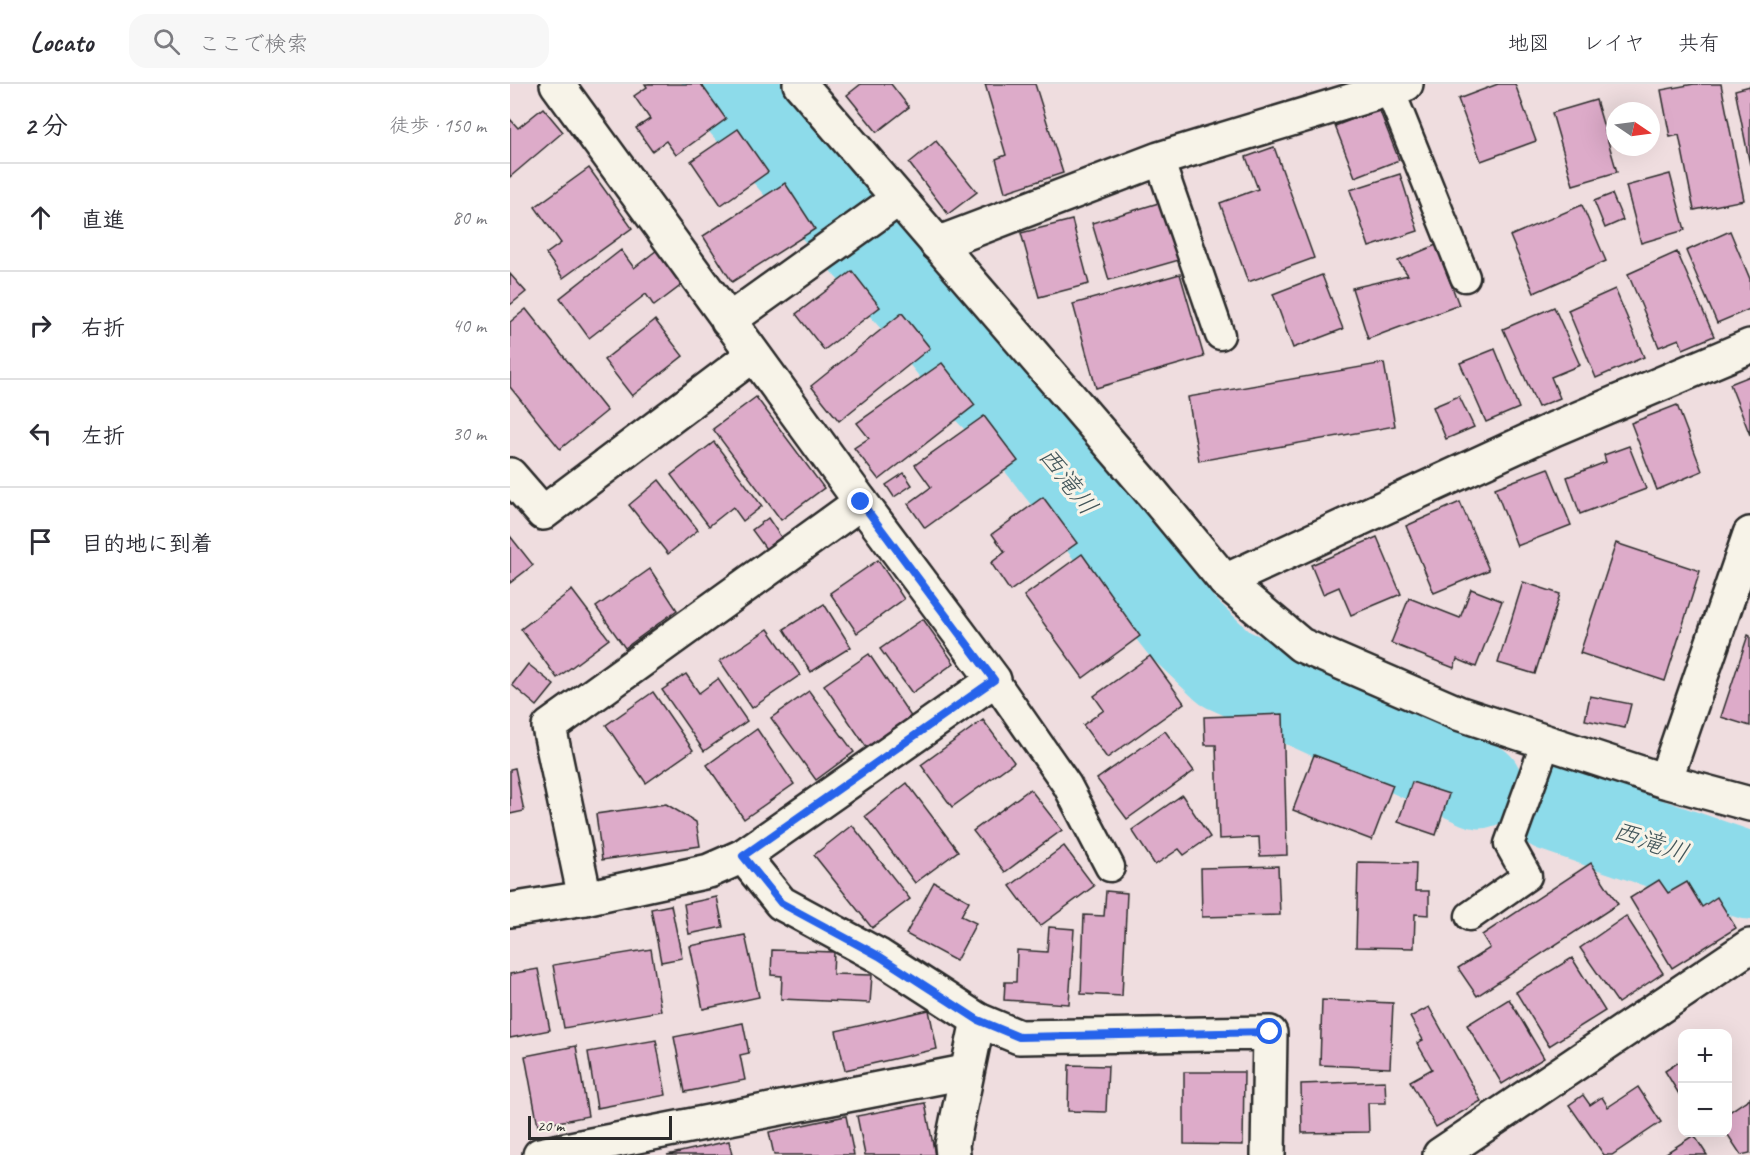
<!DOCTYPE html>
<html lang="ja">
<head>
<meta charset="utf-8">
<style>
  :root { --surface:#fff; --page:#f7f7f7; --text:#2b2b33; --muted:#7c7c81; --line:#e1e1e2 }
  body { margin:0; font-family:Caveat,"Klee One",sans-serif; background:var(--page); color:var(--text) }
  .controls { position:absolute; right:18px; bottom:18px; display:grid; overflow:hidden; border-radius:12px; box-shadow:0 6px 24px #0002 }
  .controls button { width:54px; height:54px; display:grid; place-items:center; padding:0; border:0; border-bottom:2px solid var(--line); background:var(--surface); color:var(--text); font:30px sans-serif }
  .compass { position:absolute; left:1096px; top:18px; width:54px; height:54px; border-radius:50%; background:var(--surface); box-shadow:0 6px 24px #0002; rotate:103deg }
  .scale { position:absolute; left:18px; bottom:15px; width:144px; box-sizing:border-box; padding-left:6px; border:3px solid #2b2b2b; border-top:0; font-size:16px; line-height:21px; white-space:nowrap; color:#2b2b2b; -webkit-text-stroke:4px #f7f3e8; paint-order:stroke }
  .stop { position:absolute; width:18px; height:18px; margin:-14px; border:4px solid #2563eb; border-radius:50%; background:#fff }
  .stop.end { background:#2563eb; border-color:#fff; box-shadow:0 2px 6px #0008 }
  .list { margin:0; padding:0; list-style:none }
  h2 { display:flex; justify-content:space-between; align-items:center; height:78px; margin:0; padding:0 24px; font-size:26px }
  h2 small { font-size:20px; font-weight:400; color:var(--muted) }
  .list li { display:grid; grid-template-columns:39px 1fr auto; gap:18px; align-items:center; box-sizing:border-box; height:108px; padding:0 24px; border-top:2px solid var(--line) }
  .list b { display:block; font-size:22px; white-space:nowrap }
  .list em { font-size:20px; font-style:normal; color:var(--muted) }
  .icon { flex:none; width:33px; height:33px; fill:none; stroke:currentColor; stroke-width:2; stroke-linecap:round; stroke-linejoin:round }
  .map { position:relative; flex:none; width:1240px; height:1071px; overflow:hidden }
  header { display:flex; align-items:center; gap:36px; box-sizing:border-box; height:84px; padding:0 30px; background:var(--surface); border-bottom:2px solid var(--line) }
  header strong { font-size:28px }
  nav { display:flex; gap:33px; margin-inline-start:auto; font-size:21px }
  .search { width:420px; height:54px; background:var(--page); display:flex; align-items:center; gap:15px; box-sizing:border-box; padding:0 21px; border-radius:18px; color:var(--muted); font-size:22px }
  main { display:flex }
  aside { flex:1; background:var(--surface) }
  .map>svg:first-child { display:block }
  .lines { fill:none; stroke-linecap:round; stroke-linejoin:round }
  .river { stroke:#8ddbea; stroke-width:87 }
  .building { fill:#ddabc9; stroke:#2b2b2b; stroke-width:1.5 }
  .service-casing { stroke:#2b2b2b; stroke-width:33 }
  .minor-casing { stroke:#2b2b2b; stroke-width:38 }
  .service { stroke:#f7f3e8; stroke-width:28 }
  .minor { stroke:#f7f3e8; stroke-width:33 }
  .route { stroke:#2563eb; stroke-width:8 }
  .labels { text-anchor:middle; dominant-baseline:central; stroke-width:6; stroke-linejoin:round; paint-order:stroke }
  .water-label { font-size:26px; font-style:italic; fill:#44575b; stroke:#f7f3e8 }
</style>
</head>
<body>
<header>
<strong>Locato</strong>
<div class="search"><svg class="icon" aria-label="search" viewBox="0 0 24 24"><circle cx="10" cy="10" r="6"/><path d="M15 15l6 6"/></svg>ここで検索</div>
<nav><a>地図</a><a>レイヤ</a><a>共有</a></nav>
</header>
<main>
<aside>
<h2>2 分<small>徒歩 · 150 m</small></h2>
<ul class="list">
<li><svg class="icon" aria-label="ahead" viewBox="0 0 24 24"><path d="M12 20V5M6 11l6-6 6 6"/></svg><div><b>直進</b></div><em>80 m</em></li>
<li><svg class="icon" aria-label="right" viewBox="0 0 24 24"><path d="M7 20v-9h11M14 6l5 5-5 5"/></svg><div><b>右折</b></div><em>40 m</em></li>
<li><svg class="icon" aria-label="left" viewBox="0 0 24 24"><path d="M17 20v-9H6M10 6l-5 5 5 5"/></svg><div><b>左折</b></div><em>30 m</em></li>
<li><svg class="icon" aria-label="arrive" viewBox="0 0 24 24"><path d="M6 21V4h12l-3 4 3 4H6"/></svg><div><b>目的地に到着</b></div></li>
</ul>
</aside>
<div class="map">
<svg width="1240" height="1071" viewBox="0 0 1240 1071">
  <rect width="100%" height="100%" fill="#efdddf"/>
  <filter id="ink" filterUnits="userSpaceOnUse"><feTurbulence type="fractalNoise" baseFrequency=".0167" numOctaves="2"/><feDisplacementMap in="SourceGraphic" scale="12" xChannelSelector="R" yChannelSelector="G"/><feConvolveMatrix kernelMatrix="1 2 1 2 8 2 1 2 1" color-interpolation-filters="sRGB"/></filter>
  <g filter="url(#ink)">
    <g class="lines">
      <g class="river">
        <path d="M215,0L406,219L471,300L524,354L671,542L715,584L969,701"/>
        <path d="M1042,724L1240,792"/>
      </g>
    </g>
    <g class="building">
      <path d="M135,0H191L216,35L166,71L156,57L142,67L126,44L140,35L124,12L137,3Z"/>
      <path d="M351,0H381L399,23L367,48L337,11Z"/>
      <path d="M475,0H525L553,89L495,108L486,75L496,71Z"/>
      <path d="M988,0H1005L1026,57L971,77L948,15Z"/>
      <path d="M1184,0H1211L1234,116L1184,126L1169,51L1160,53L1151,6Z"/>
      <path d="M1240,2V81L1225,6Z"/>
      <path d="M1086,16L1107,88L1063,101L1042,29Z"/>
      <path d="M33,24L53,48L0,93V35L8,44Z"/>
      <path d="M869,25L889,76L845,93L825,42Z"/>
      <path d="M228,45L258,88L211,121L181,77Z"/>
      <path d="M426,57L467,108L438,130L399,79Z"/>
      <path d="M764,63L804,174L738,198L710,119L748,105L736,73Z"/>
      <path d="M79,84L122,144L53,194L36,170L51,159L25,123Z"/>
      <path d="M890,90L908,147L859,163L840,106Z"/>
      <path d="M1160,90L1175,146L1131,159L1116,102Z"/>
      <path d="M275,99L305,145L222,198L193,152Z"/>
      <path d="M1102,110L1113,136L1095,144L1084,117Z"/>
      <path d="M652,118L669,176L599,196L582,139Z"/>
      <path d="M1072,121L1096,177L1024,209L1000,152Z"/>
      <path d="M562,136L579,200L529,213L511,149Z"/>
      <path d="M1220,147L1240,195V225L1207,239L1176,167Z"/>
      <path d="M926,161L949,221L858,255L842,204L898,191L888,177Z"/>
      <path d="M111,166L124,184L147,166L173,200L144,222L136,210L79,254L50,214Z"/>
      <path d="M1167,168L1204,252L1173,265L1169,255L1149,263L1118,190Z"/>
      <path d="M342,187L370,223L314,266L286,230Z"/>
      <path d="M0,190L16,208L0,221Z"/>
      <path d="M670,190L694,273L586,304L563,220Z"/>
      <path d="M812,191L833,245L783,264L763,210Z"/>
      <path d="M1105,205L1134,273L1086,294L1058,226Z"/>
      <path d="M1044,223L1070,281L1041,293L1050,314L1028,323L993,245Z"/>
      <path d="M16,225L97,327L50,365L0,303V238Z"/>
      <path d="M392,229L420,264L329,337L301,302Z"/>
      <path d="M145,236L173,272L122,312L94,276Z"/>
      <path d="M985,265L1009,324L976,338L950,279Z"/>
      <path d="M432,279L465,321L369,396L344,364L359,354L347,339Z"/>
      <path d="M874,279L885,342L689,377L678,313Z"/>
      <path d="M1240,292V351L1220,300Z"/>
      <path d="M949,312L964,343L936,355L923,323Z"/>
      <path d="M246,313L314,404L271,436L203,345Z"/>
      <path d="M1167,321L1192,387L1147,406L1121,339Z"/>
      <path d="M474,332L508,377L415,444L398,420L421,403L405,381Z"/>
      <path d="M204,358L252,422L233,437L223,423L199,442L161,391Z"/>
      <path d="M1119,362L1136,405L1070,430L1057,393L1096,378L1094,371Z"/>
      <path d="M1038,384L1061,441L1007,462L985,404Z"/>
      <path d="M394,389L402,401L384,413L376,401Z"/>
      <path d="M149,396L188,446L158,470L119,421Z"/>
      <path d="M533,413L567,459L500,507L481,479L495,468L482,450Z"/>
      <path d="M950,418L979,486L924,509L896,442Z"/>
      <path d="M258,434L271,453L256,465L242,446Z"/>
      <path d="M0,452L23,481L0,499Z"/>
      <path d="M867,453L891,510L841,531L829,503L813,510L801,481Z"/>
      <path d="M1106,459L1190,487L1155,597L1070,569Z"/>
      <path d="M572,470L630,552L573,594L514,512Z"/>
      <path d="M368,476L394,515L347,549L320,509Z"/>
      <path d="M140,485L167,526L115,564L86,523Z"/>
      <path d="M1013,498L1050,510L1025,590L988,579Z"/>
      <path d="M961,505L992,517L966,583L947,575L944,584L881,559L899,514L950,534Z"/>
      <path d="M62,506L99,555L47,594L11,545Z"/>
      <path d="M314,520L341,563L301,588L274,545Z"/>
      <path d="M413,535L444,579L402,609L370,565Z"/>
      <path d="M258,545L290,591L242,624L210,577Z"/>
      <path d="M1238,551L1240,552V642L1211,633Z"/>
      <path d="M359,570L402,634L357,664L314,601Z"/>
      <path d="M640,572L674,619L597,674L573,641L594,626L584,612Z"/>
      <path d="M18,580L44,601L27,622L2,601Z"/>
      <path d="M176,590L189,609L208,595L237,637L194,667L152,606Z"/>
      <path d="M299,607L344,668L306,696L261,634Z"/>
      <path d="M143,608L183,666L136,699L96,641Z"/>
      <path d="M1080,612L1121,620L1115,644L1075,636Z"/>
      <path d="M773,630L777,771L750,772L749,753L709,755L706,661H695L694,633Z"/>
      <path d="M473,636L504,678L442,723L411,681Z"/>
      <path d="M247,645L284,700L234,735L197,681Z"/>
      <path d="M655,647L684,687L617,735L587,695Z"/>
      <path d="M804,671L883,701L862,756L783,726Z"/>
      <path d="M5,684L14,727L0,730V685Z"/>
      <path d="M902,698L939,710L926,751L888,738Z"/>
      <path d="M397,699L448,767L405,799L355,732Z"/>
      <path d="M520,705L552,746L495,788L463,747Z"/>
      <path d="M672,711L700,753L674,771L669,765L645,781L622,746Z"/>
      <path d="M156,720L186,738L190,762L92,776L86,730Z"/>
      <path d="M342,741L400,815L362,844L304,771Z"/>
      <path d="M554,762L584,802L530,842L500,802Z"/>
      <path d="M848,778L906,779L905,807H919V831L905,830L904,864L846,863Z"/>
      <path d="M1081,779L1108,820L967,912L948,884L980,864L972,851Z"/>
      <path d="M768,782L770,831L692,833L691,784Z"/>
      <path d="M1149,796L1158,809L1177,798L1192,823L1207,813L1226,844L1162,884L1120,814Z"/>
      <path d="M424,798L459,817L451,832L466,839L446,877L396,850Z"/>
      <path d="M596,807L617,809L612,912L571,910L574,831L594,832Z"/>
      <path d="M207,813L213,843L179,850L174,820Z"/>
      <path d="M161,821L172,874L151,878L141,825Z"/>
      <path d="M1116,832L1153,889L1108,919L1070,864Z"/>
      <path d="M539,843L564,845L559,920L494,916L495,898H506L507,866L537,868Z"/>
      <path d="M235,851L249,913L193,925L180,862Z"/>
      <path d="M141,865L151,927L54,944L43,881Z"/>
      <path d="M262,866L324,868L323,890L362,891L360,919L271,915L272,892L261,891Z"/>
      <path d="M1062,874L1095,927L1039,962L1006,908Z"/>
      <path d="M28,885L40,946L0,954V890Z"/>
      <path d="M999,915L1034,974L992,1000L957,941Z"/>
      <path d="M812,916L883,919L880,984L810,981Z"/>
      <path d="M919,923L971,1017L926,1043L900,997L922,985L907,959L913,956L900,933Z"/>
      <path d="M419,926L427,965L335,986L326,947Z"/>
      <path d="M233,939L239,969L230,971L235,996L175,1008L164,953Z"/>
      <path d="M146,956L156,1011L87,1024L78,968Z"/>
      <path d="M66,962L78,1032L28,1042L15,972Z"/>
      <path d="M1172,976V1015L1155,987Z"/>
      <path d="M559,981L598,982L596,1028L558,1027Z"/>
      <path d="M674,988H734L733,1061L674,1060Z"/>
      <path d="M875,997L876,1019H858L859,1048L792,1049L791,1000Z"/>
      <path d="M1128,1003L1151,1038L1102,1071H1094L1059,1021L1073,1011L1080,1021L1092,1013L1098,1023Z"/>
      <path d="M1240,1014V1069L1231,1071L1216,1048H1218V1029Z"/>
      <path d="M415,1019L425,1071H355L347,1032Z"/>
      <path d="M336,1032L344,1071H264L259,1048Z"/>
      <path d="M1184,1051L1197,1071H1153Z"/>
      <path d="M219,1057L222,1071H157Z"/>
    </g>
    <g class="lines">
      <g class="service-casing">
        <g id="service">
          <path d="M879,4L955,193"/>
          <path d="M649,75L710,251"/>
          <path d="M484,596L557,701L600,783"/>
          <path d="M960,832L1017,792L999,760L1036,658"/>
        </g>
      </g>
      <g class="minor-casing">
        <g id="minor">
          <path d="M290,0L638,404L715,497L791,561L948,629L1155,697L1240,720"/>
          <path d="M427,160L649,75L896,0"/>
          <path d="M218,237L388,115"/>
          <path d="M0,391L33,429L243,271"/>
          <path d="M715,497L1044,345L1240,262"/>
          <path d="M1155,697L1240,450"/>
          <path d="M233,772L271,819L369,872L468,936L509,953L760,949L758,1071"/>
          <path d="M75,814L39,643L351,418"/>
          <path d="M0,826L75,814L199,787L233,772L484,596L351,418L47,0"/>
          <path d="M30,1071L455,988"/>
          <path d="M443,1071L442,1061L468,936"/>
          <path d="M930,1071L1240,862"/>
        </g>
      </g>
      <use href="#service" class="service"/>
      <use href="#minor" class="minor"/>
    </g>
  </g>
  <g class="lines" filter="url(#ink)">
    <path class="route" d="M351,418L484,596L233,772L271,819L369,872L468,936L509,953L760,948"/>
  </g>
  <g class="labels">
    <g class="water-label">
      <text transform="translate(558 397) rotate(52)">西滝川</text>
      <text transform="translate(1141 758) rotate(19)">西滝川</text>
    </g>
  </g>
</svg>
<div class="controls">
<button>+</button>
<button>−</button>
</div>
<svg class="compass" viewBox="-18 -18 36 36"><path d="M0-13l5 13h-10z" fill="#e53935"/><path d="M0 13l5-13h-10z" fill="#7c7c81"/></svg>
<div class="scale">20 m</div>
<div class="stop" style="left:760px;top:948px"></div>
<div class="stop end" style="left:351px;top:418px"></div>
</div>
</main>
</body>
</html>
